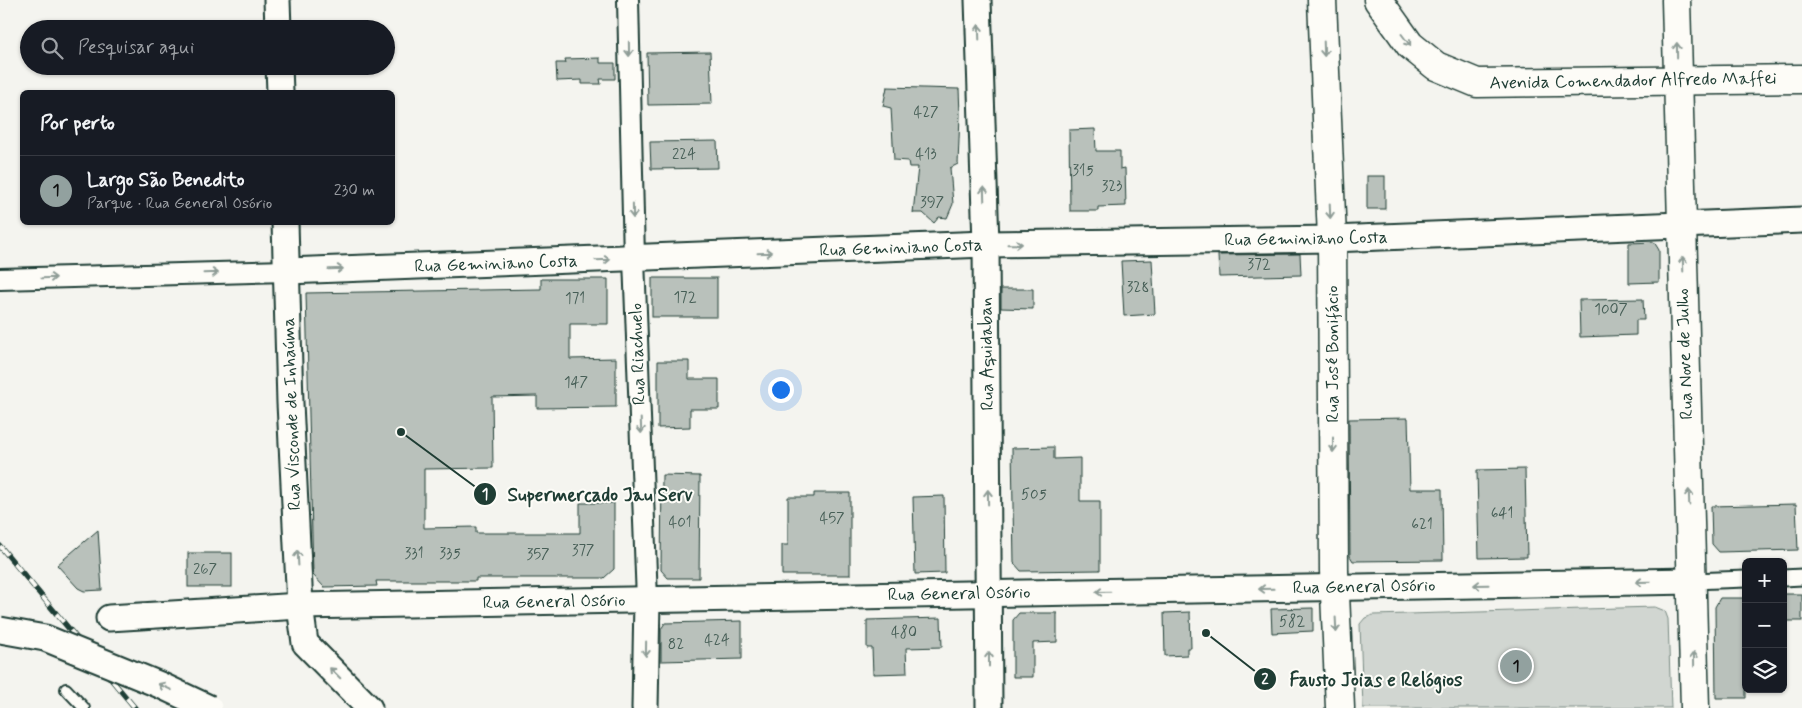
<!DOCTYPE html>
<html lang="pt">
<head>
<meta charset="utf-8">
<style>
  :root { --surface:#171b24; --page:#242831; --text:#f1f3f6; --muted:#9ea1a6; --line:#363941; --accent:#92a19f }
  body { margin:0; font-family:Mynerve,sans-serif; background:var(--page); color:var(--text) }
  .controls { position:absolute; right:15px; bottom:15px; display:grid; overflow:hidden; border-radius:8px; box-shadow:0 1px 4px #0004 }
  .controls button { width:45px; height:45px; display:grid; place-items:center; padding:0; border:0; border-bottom:1px solid var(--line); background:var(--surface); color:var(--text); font:25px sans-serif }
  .you { position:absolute; left:780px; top:389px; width:18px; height:18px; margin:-12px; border:4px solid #fff; border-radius:50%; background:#1a73e8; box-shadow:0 0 0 8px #1a73e833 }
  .badge { display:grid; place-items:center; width:32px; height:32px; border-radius:50%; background:var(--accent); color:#111; font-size:16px; font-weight:700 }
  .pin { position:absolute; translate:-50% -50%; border:2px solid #fff; box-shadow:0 1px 5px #0006 }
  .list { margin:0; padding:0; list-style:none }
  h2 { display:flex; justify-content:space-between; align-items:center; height:65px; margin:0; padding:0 20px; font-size:21px }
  h2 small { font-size:16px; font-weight:400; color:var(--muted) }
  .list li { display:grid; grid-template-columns:32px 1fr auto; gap:15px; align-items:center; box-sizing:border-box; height:70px; padding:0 20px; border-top:1px solid var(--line) }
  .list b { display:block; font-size:19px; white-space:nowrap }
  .list p { margin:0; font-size:16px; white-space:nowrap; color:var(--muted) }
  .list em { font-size:16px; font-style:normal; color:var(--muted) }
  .icon { flex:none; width:28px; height:28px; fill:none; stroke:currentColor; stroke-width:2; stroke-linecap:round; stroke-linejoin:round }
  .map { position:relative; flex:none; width:1802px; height:708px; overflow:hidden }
  .search { position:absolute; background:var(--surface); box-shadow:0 1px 4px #0004; left:20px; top:20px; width:375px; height:55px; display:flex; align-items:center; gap:12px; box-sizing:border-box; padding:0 18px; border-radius:28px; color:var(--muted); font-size:19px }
  .panel { position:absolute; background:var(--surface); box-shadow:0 1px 4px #0004; left:20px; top:90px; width:375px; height:135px; border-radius:8px }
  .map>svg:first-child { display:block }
  .green { fill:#d1d6d1; stroke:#788a82 }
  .building { fill:#b9c1bb; stroke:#1f3d34 }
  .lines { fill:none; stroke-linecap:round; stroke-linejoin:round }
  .service-casing { stroke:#1f3d34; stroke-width:14 }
  .pedestrian-casing { stroke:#1f3d34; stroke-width:19 }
  .minor-casing { stroke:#1f3d34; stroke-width:24 }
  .tertiary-casing { stroke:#1f3d34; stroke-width:29 }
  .secondary-casing { stroke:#1f3d34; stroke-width:31 }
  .primary-casing { stroke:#1f3d34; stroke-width:31 }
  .service { stroke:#fdfcf7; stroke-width:10 }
  .pedestrian { stroke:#fdfcf7; stroke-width:15 }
  .minor { stroke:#fdfcf7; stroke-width:20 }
  .tertiary { stroke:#fdfcf7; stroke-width:25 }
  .secondary { stroke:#fdfcf7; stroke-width:28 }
  .primary { stroke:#fdfcf7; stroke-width:28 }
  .rail-casing { stroke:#1f3d34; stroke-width:5.5 }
  .rail { stroke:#fdfcf7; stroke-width:4; stroke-dasharray:11; stroke-linecap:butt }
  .tertiary-bridge-casing { stroke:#1f3d34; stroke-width:29; stroke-linecap:butt }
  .tertiary-bridge { stroke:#fdfcf7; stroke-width:25 }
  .oneway { stroke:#8e9c96 }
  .labels { text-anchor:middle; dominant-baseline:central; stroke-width:4; stroke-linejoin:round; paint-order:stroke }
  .number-label { font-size:15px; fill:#465e56 }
  .street-label { font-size:18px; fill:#1f3d34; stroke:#fdfcf7 }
  .leader { fill:none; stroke:#1f3d34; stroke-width:2 }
  .callout-dot { fill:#1f3d34; stroke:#fdfcf7; stroke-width:2 }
  .mark-label { font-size:15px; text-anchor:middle; font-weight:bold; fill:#fff }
  .callout-label { font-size:19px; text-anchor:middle; font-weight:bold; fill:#1f3d34; stroke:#fdfcf7; stroke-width:4; stroke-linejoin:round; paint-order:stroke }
</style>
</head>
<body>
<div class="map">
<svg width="1802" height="708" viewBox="0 0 1802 708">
  <rect width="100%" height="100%" fill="#f4f4ef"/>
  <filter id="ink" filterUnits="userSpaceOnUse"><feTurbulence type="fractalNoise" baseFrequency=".02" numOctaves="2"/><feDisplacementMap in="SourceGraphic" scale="10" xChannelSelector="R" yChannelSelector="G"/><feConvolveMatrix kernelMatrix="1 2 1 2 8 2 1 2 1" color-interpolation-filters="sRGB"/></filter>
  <g filter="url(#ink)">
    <path class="green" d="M1655,607L1665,611L1668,619L1671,708H1363L1360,624L1365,618L1373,615Z"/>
    <g class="building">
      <path d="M710,52L712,104L648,105L647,53Z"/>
      <path d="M600,58V63H615V79H600L601,84H582V80L557,81L556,63H566L565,59Z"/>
      <path d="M887,87L959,89L960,115L958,164L950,168L953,204L947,218L939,217L934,223L923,213H913L918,167H909L908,161L894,160L891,108L883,106Z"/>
      <path d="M1095,129L1096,151H1120V169L1125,168L1126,206L1098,207V211H1070L1069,130Z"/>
      <path d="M717,141L718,168L651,169L650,142Z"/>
      <rect x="1367" y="176" width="18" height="33"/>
      <path d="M1654,242L1659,250V282L1629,283V243Z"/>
      <path d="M1300,254L1301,275L1219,277L1218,255Z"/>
      <path d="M1152,260L1155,314L1124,316L1121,261Z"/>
      <rect x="652" y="278" width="65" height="39"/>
      <path d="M541,279H608V324H570V359L616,358V407L537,408V396L492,397L493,468L424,469V528L476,527V533H580V503H614V569L604,578H476V581H376L377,586L324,587L313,575L306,293L541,289Z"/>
      <path d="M1001,289H1033V309L1001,308Z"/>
      <path d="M1643,299L1644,320H1636V335L1580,337L1579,300Z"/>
      <path d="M658,361H689V379H719V409H690V427L658,428Z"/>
      <path d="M1408,418L1410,489H1442L1443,560L1353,561L1350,556L1349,419Z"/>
      <path d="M1054,447V459L1080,458V501H1100V570L1021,571L1014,563L1012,448Z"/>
      <path d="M1525,469L1527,557L1479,558L1477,470Z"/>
      <path d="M662,475L700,476L699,578H668L661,570Z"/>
      <path d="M814,493H850V575H782V545H788V497H814Z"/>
      <path d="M944,496L945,573L915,574L913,497Z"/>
      <path d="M1796,504L1798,550L1719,552L1712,544L1711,506Z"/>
      <path d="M98,530L102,590L84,591L78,588L57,565Z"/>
      <rect x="188" y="553" width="44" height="34"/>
      <rect x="1783" y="594" width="19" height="27"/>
      <path d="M1720,598H1746V698H1716L1715,607Z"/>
      <path d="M1313,608V631L1272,633L1271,609Z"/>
      <path d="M1190,612L1191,648H1187V655L1165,656L1164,613Z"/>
      <path d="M1019,613H1057V642L1033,643V677H1013V620Z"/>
      <path d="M941,618L942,647L906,648L907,673L873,674L872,648H867V620Z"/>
      <path d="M742,621V659L661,661V629L665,623Z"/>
    </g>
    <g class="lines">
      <g class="service-casing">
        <path id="service" d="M66,689L84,708"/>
      </g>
      <g class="pedestrian-casing">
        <g id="pedestrian">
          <path d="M1783,578L1802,577"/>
          <path d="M1692,581L1746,579"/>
        </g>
      </g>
      <g class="minor-casing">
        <g id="minor">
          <path d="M628,0L634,259L647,600"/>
          <path d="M0,279L287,271"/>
        </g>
      </g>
      <g class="tertiary-casing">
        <g id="tertiary">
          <path d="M277,0L278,29"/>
          <path d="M978,0L986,244L989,708"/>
          <path d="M279,66L280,92"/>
          <path d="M285,222L290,403L300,606L305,643L369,708"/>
          <path d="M287,271L986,244L1332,239L1802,220"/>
          <path d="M109,618L300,606L1692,581"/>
          <path d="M645,708L647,600"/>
        </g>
      </g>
      <g class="secondary-casing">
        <g id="secondary">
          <path d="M1322,0L1332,239L1334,571L1340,708"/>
          <path d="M1676,0L1695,708"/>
        </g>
      </g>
      <g class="primary-casing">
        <path id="primary" d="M1378,0L1410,45L1436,66L1477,83L1802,79"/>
      </g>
      <use href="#service" class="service"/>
      <use href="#pedestrian" class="pedestrian"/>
      <use href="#minor" class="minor"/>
      <use href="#tertiary" class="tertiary"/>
      <use href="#secondary" class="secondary"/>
      <use href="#primary" class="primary"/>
      <g class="rail-casing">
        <path id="rail" d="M0,546L135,708"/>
      </g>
      <use href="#rail" class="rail"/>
      <g class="tertiary-bridge-casing">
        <path id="tertiary-bridge" d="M0,630L45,638L160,685L209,708"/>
      </g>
      <use href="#tertiary-bridge" class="tertiary-bridge"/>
    </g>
    <defs><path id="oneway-shaft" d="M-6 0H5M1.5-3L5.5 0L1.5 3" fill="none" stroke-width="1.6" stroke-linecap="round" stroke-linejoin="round" transform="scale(1.25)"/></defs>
    <g class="oneway">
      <use href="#oneway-shaft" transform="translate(979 32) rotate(-92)"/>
      <use href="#oneway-shaft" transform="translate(1406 40) rotate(53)"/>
      <use href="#oneway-shaft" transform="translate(629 49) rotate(89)"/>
      <use href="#oneway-shaft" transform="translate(1324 49) rotate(88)"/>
      <use href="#oneway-shaft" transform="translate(1677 50) rotate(-91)"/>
      <use href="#oneway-shaft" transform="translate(984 194) rotate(-92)"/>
      <use href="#oneway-shaft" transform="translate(633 211) rotate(89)"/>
      <use href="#oneway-shaft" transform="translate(1330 211) rotate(88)"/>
      <use href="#oneway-shaft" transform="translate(1015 244) rotate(-1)"/>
      <use href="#oneway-shaft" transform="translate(765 253) rotate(-2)"/>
      <use href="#oneway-shaft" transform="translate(603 260) rotate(-2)"/>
      <use href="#oneway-shaft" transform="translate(1683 264) rotate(-92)"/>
      <use href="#oneway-shaft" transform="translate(336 269) rotate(-2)"/>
      <use href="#oneway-shaft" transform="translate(211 273) rotate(-2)"/>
      <use href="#oneway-shaft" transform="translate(49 278) rotate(-2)"/>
      <use href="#oneway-shaft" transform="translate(641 426) rotate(88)"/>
      <use href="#oneway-shaft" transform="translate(1333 445) rotate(90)"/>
      <use href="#oneway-shaft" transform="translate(988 497) rotate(-91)"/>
      <use href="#oneway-shaft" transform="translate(1689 497) rotate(-92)"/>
      <use href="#oneway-shaft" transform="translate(298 558) rotate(-93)"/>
      <use href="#oneway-shaft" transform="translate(1643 582) rotate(179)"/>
      <use href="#oneway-shaft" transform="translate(1481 585) rotate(179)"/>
      <use href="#oneway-shaft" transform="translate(1266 589) rotate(179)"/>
      <use href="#oneway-shaft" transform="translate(1103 592) rotate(179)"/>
      <use href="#oneway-shaft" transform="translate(1336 625) rotate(87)"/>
      <use href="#oneway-shaft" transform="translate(646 649) rotate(91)"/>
      <use href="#oneway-shaft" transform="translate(989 659) rotate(-90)"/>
      <use href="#oneway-shaft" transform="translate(1694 659) rotate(-91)"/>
      <use href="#oneway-shaft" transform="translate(335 673) rotate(-135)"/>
      <use href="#oneway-shaft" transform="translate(165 687) rotate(-155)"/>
    </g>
  </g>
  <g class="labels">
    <g class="number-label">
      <text x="926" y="113">427</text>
      <text x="684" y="155">224</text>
      <text x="926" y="155">413</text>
      <text x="1083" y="171">315</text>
      <text x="1112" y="187">323</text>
      <text x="932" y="203">397</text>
      <text x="1259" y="265">372</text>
      <text x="1138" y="288">328</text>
      <text x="685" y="298">172</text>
      <text x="575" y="299">171</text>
      <text x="1611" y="310">1007</text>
      <text x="576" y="383">147</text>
      <text x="1034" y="495">505</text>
      <text x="1502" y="514">641</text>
      <text x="832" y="519">457</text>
      <text x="680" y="523">401</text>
      <text x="1422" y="525">621</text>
      <text x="583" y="551">377</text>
      <text x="414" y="554">331</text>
      <text x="450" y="554">335</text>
      <text x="538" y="555">357</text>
      <text x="205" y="570">267</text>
      <text x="1292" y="622">582</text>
      <text x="904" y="633">480</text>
      <text x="717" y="641">424</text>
      <text x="676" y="645">82</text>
    </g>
    <g class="street-label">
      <text transform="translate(1633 81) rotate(-1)">Avenida Comendador Alfredo Maffei</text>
      <text transform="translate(1306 239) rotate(-1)">Rua Geminiano Costa</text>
      <text transform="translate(901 248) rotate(-2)">Rua Geminiano Costa</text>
      <text transform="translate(496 264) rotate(-2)">Rua Geminiano Costa</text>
      <text transform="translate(638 354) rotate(-92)">Rua Riachuelo</text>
      <text transform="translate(987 354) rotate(-91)">Rua Aquidaban</text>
      <text transform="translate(1333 354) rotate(-90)">Rua José Bonifácio</text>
      <text transform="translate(1685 354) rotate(-92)">Rua Nove de Julho</text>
      <text transform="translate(292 414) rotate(-92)">Rua Visconde de Inhaúma</text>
      <text transform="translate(1364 587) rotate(-1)">Rua General Osório</text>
      <text transform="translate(959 594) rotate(-1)">Rua General Osório</text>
      <text transform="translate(554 602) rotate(-1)">Rua General Osório</text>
    </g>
  </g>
  <path class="leader" d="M401 432L485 494M1206 633L1265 679"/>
  <g class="callout-dot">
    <circle cx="401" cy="432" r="5"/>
    <circle cx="1206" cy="633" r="5"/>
    <circle cx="485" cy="494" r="12"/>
    <circle cx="1265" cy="679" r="12"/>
  </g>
  <g class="mark-label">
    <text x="485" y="499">1</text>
    <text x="1265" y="684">2</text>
  </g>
  <g class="callout-label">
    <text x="600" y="501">Supermercado Jau Serv</text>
    <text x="1376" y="686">Fausto Joias e Relógios</text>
  </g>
</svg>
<div class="controls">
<button>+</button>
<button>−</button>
<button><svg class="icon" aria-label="layers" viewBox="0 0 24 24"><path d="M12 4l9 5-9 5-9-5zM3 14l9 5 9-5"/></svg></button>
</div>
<div class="you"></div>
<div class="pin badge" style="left:1516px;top:666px">1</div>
<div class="search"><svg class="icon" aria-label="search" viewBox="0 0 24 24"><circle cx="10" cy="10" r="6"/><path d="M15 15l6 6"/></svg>Pesquisar aqui</div>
<section class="panel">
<h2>Por perto<small></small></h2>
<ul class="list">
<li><span class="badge">1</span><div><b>Largo São Benedito</b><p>Parque · Rua General Osório</p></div><em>230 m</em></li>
</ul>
</section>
</div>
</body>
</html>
